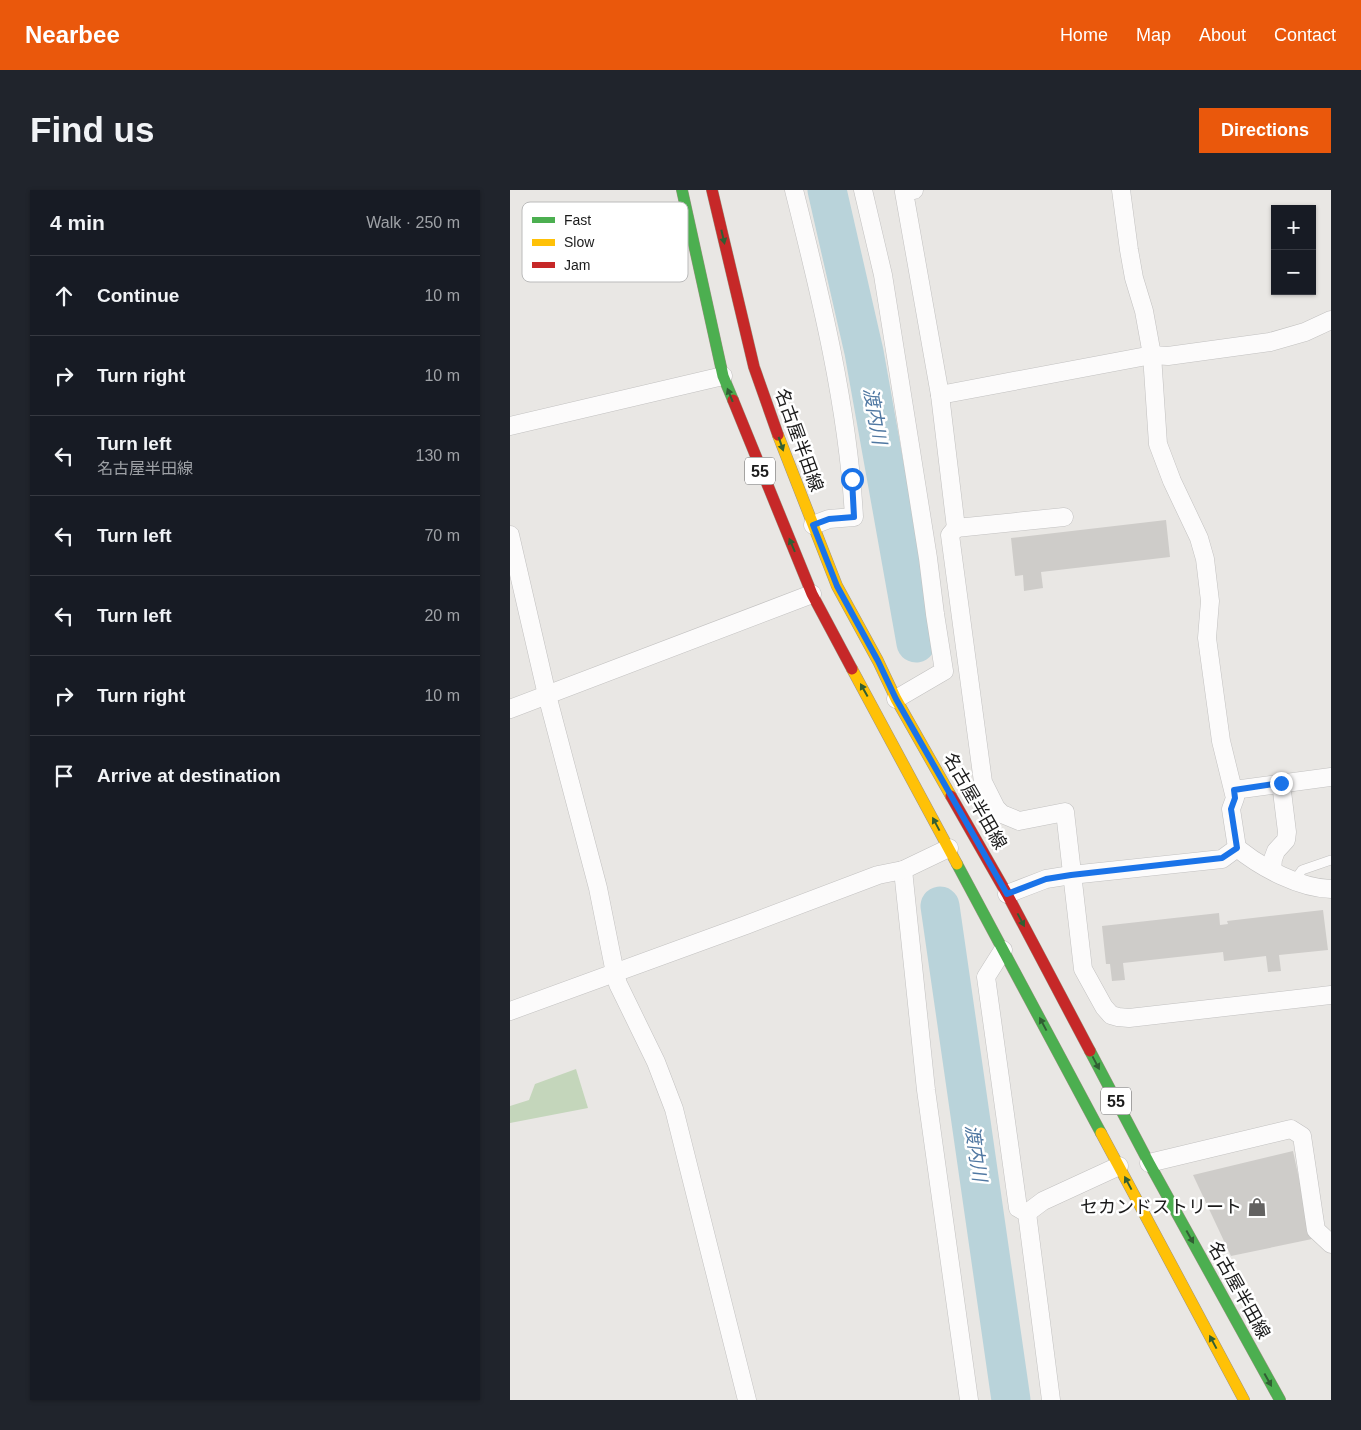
<!DOCTYPE html>
<html lang="en">
<head>
<meta charset="utf-8">
<style>
  :root { --surface:#171b24; --page:#20242c; --text:#f1f3f6; --muted:#9ea1a6; --line:#363941; --accent:#ea580c }
  body { margin:0; font-family:Helvetica,"Noto Sans JP",sans-serif; background:var(--page); color:var(--text) }
  .controls { position:absolute; right:15px; top:15px; display:grid; overflow:hidden; border-radius:0px; box-shadow:0 1px 4px #0004 }
  .controls button { width:45px; height:45px; display:grid; place-items:center; padding:0; border:0; border-bottom:1px solid var(--line); background:var(--surface); color:var(--text); font:25px sans-serif }
  .stop { position:absolute; width:15px; height:15px; margin:-11px; border:4px solid #1a73e8; border-radius:50%; background:#fff }
  .stop.end { background:#1a73e8; border-color:#fff; box-shadow:0 1px 5px #0008 }
  .list { margin:0; padding:0; list-style:none }
  h2 { display:flex; justify-content:space-between; align-items:center; height:65px; margin:0; padding:0 20px; font-size:21px }
  h2 small { font-size:16px; font-weight:400; color:var(--muted) }
  .list li { display:grid; grid-template-columns:32px 1fr auto; gap:15px; align-items:center; box-sizing:border-box; height:80px; padding:0 20px; border-top:1px solid var(--line) }
  .list b { display:block; font-size:19px; white-space:nowrap }
  .list p { margin:0; font-size:16px; white-space:nowrap; color:var(--muted) }
  .list em { font-size:16px; font-style:normal; color:var(--muted) }
  .icon { flex:none; width:28px; height:28px; fill:none; stroke:currentColor; stroke-width:2; stroke-linecap:round; stroke-linejoin:round }
  .map { position:relative; flex:none; width:821px; height:1210px; overflow:hidden; border-radius:0px }
  header { display:flex; align-items:center; gap:30px; box-sizing:border-box; height:70px; padding:0 25px; background:var(--accent); color:#fff }
  header strong { font-size:24px }
  nav { display:flex; gap:28px; margin-inline-start:auto; font-size:18px }
  .intro { display:flex; align-items:center; justify-content:space-between; box-sizing:border-box; height:120px; padding:0 30px }
  h1 { margin:0; font-size:35px }
  .button { padding:12px 22px; border-radius:0px; background:var(--accent); color:#fff; font-size:18px; font-weight:700 }
  main { display:flex; gap:30px; padding:0 30px }
  aside { flex:1; background:var(--surface); border-radius:0px; box-shadow:0 1px 4px #0004 }
  .map>svg:first-child { display:block }
  .forest { fill:#c4d6bb }
  .lines { fill:none; stroke-linecap:round; stroke-linejoin:round }
  .river { stroke:#b9d3da; stroke-width:39 }
  .building { fill:#ceccc9 }
  .lane-casing { stroke:#c2c1c0; stroke-width:10 }
  .street-casing { stroke:#c2c1c0; stroke-width:19 }
  .fast-casing { stroke:#9d9483; stroke-width:12 }
  .slow-casing { stroke:#9d9483; stroke-width:12 }
  .jam-casing { stroke:#9d9483; stroke-width:12 }
  .lane { stroke:#fcfbfb; stroke-width:9 }
  .street { stroke:#fcfbfb; stroke-width:18 }
  .fast { stroke:#4caf50; stroke-width:11 }
  .slow { stroke:#ffc107; stroke-width:11 }
  .jam { stroke:#c62828; stroke-width:11 }
  .oneway { fill:#315e33 }
  .route { stroke:#1a73e8; stroke-width:6 }
  .labels { text-anchor:middle; dominant-baseline:central; stroke-width:5; stroke-linejoin:round; paint-order:stroke }
  .shield { fill:#fff; stroke:#5f5f5f; stroke-width:1 }
  .shield-label { font-size:16px; font-weight:bold; fill:#1b1b1b }
  .street-label { font-size:18px; fill:#1b1b1b; stroke:#fff }
  .poi-label { font-size:18px; fill:#1b1b1b; stroke:#fff; text-anchor:end }
  .water-label { font-size:19px; font-style:italic; fill:#5078a2; stroke:#fff }
  .key { fill:#fff; stroke:#bbb; stroke-width:1 }
  .key-label { font-size:14px; fill:#1b1b1b }
</style>
</head>
<body>
<header>
<strong>Nearbee</strong>
<nav><a>Home</a><a>Map</a><a>About</a><a>Contact</a></nav>
</header>
<div class="intro"><h1>Find us</h1><a class="button">Directions</a></div>
<main>
<aside>
<h2>4 min<small>Walk · 250 m</small></h2>
<ul class="list">
<li><svg class="icon" aria-label="ahead" viewBox="0 0 24 24"><path d="M12 20V5M6 11l6-6 6 6"/></svg><div><b>Continue</b></div><em>10 m</em></li>
<li><svg class="icon" aria-label="right" viewBox="0 0 24 24"><path d="M7 20v-9h11M14 6l5 5-5 5"/></svg><div><b>Turn right</b></div><em>10 m</em></li>
<li><svg class="icon" aria-label="left" viewBox="0 0 24 24"><path d="M17 20v-9H6M10 6l-5 5 5 5"/></svg><div><b>Turn left</b><p>名古屋半田線</p></div><em>130 m</em></li>
<li><svg class="icon" aria-label="left" viewBox="0 0 24 24"><path d="M17 20v-9H6M10 6l-5 5 5 5"/></svg><div><b>Turn left</b></div><em>70 m</em></li>
<li><svg class="icon" aria-label="left" viewBox="0 0 24 24"><path d="M17 20v-9H6M10 6l-5 5 5 5"/></svg><div><b>Turn left</b></div><em>20 m</em></li>
<li><svg class="icon" aria-label="right" viewBox="0 0 24 24"><path d="M7 20v-9h11M14 6l5 5-5 5"/></svg><div><b>Turn right</b></div><em>10 m</em></li>
<li><svg class="icon" aria-label="arrive" viewBox="0 0 24 24"><path d="M6 21V4h12l-3 4 3 4H6"/></svg><div><b>Arrive at destination</b></div></li>
</ul>
</aside>
<div class="map">
<svg width="821" height="1210" viewBox="0 0 821 1210">
  <rect width="100%" height="100%" fill="#e9e7e4"/>
  <path class="forest" d="M66,879L78,918L0,933V916L19,910L25,894Z"/>
  <g class="lines">
    <g class="river">
      <path d="M317,0L354,162L406,453"/>
      <path d="M430,716L501,1210"/>
    </g>
  </g>
  <g class="building">
    <path d="M656,330L660,367L531,382L533,398L514,401L513,385L505,386L501,348Z"/>
    <path d="M813,720L818,760L769,765L771,781L758,782L756,766L714,771L713,762L613,773L615,790L602,791L600,774H596L592,736L709,723L710,735L718,734L717,731Z"/>
    <path d="M783,961L802,1049L721,1066L683,985Z"/>
  </g>
  <g class="lines">
    <g class="lane-casing">
      <path id="lane" d="M784,691L792,680L821,670"/>
    </g>
    <g class="street-casing">
      <g id="street">
        <path d="M284,0C311,107 338,217 344,327L319,329L303,335"/>
        <path d="M353,0L373,85L418,368L425,424L434,481L386,509"/>
        <path d="M404,0L394,2L430,205L446,338L554,327"/>
        <path d="M430,205L642,165L658,166L760,152L795,142L821,130"/>
        <path d="M0,236L213,186"/>
        <path d="M446,338L440,345L473,592L486,618L492,624L509,631L555,622L573,779L594,817L601,825L608,827L619,828L821,805"/>
        <path d="M0,345L37,505L88,698L105,783L108,794L146,872L164,919L237,1210"/>
        <path d="M0,519L302,404"/>
        <path d="M724,600L821,587"/>
        <path d="M727,658C752,678 789,698 821,699"/>
        <path d="M393,680L416,900L459,1210"/>
        <path d="M762,680L763,669L766,661L776,650L777,642L771,593"/>
        <path d="M497,704L536,689L561,685L712,669L727,658L721,619L725,608L711,551L697,448L700,411L695,369L689,348L662,291L648,254L642,165L634,121L624,88L619,60L611,0"/>
        <path d="M493,760L476,787L508,1018L517,1023L541,1210"/>
        <path d="M0,821L236,735L368,685L393,680L439,658"/>
        <path d="M639,973L781,939L792,946L806,1040L821,1054"/>
        <path d="M517,1023L533,1011L609,976"/>
      </g>
    </g>
    <g class="fast-casing">
      <g id="fast">
        <path d="M172,0L213,186L223,210"/>
        <path d="M447,674L591,943"/>
        <path d="M580,861L639,973L770,1210"/>
      </g>
    </g>
    <g class="slow-casing">
      <g id="slow">
        <path d="M268,245L327,396L368,471L386,509L441,606"/>
        <path d="M342,479L447,674"/>
        <path d="M591,943L734,1210"/>
      </g>
    </g>
    <g class="jam-casing">
      <g id="jam">
        <path d="M202,0L244,177L268,245"/>
        <path d="M223,210L302,404L342,479"/>
        <path d="M441,606L497,704L580,861"/>
      </g>
    </g>
    <use href="#lane" class="lane"/>
    <use href="#street" class="street"/>
    <use href="#fast" class="fast"/>
    <use href="#slow" class="slow"/>
    <use href="#jam" class="jam"/>
  </g>
  <defs><path id="oneway-solid" d="M-6-.8H1V-3.2L6.5 0L1 3.2V.8H-6Z" transform="scale(1.25)"/></defs>
  <g class="oneway">
    <use href="#oneway-solid" transform="translate(213 47) rotate(77)"/>
    <use href="#oneway-solid" transform="translate(220 205) rotate(-112)"/>
    <use href="#oneway-solid" transform="translate(271 254) rotate(71)"/>
    <use href="#oneway-solid" transform="translate(282 355) rotate(-113)"/>
    <use href="#oneway-solid" transform="translate(354 500) rotate(-119)"/>
    <use href="#oneway-solid" transform="translate(426 634) rotate(-118)"/>
    <use href="#oneway-solid" transform="translate(511 730) rotate(62)"/>
    <use href="#oneway-solid" transform="translate(533 834) rotate(-118)"/>
    <use href="#oneway-solid" transform="translate(586 873) rotate(62)"/>
    <use href="#oneway-solid" transform="translate(618 993) rotate(-118)"/>
    <use href="#oneway-solid" transform="translate(680 1047) rotate(61)"/>
    <use href="#oneway-solid" transform="translate(703 1152) rotate(-118)"/>
    <use href="#oneway-solid" transform="translate(758 1190) rotate(61)"/>
  </g>
  <g class="lines">
    <path class="route" d="M342,289L344,327L319,329L303,335L327,396L368,471L386,509L497,704L536,689L561,685L712,668L727,658L721,619L725,608L724,600L771,593"/>
  </g>
  <defs>
    <g id="shop-bare" transform="scale(1.5)"><path d="M-5-2.5h2.3a2.7 3.5 0 0 1 5.4 0H5L5.5 6h-11ZM-1.5-2.5h3a1.5 2.3 0 0 0-3 0Z" fill="#636261" stroke="#fff" stroke-width="2.5" paint-order="stroke"/></g>
  </defs>
  <g fill-rule="evenodd">
    <use href="#shop-bare" x="747" y="1017"/>
  </g>
  <g class="labels">
    <g class="shield">
      <rect x="235" y="267.5" width="30" height="27" rx="4"/>
      <rect x="591" y="897.5" width="30" height="27" rx="4"/>
    </g>
    <g class="shield-label">
      <text x="250" y="281">55</text>
      <text x="606" y="911">55</text>
    </g>
    <g class="street-label">
      <text transform="translate(289 250) rotate(70)">名古屋半田線</text>
      <text transform="translate(465 611) rotate(60)">名古屋半田線</text>
      <text transform="translate(729 1100) rotate(61)">名古屋半田線</text>
    </g>
    <g class="poi-label">
      <text x="732" y="1017">セカンドストリート</text>
    </g>
    <g class="water-label">
      <text transform="translate(365 226) rotate(80)">渡内川</text>
      <text transform="translate(466 963) rotate(82)">渡内川</text>
    </g>
  </g>
  <rect x="12" y="12" width="166" height="80" rx="8" class="key"/>
  <rect x="22" y="27" width="23" height="6" fill="#4caf50"/>
  <rect x="22" y="49" width="23" height="7" fill="#ffc107"/>
  <rect x="22" y="72" width="23" height="6" fill="#c62828"/>
  <g class="key-label">
    <text x="54" y="35">Fast</text>
    <text x="54" y="57">Slow</text>
    <text x="54" y="80">Jam</text>
  </g>
</svg>
<div class="controls">
<button>+</button>
<button>−</button>
</div>
<div class="stop" style="left:342px;top:289px"></div>
<div class="stop end" style="left:771px;top:593px"></div>
</div>
</main>
</body>
</html>
